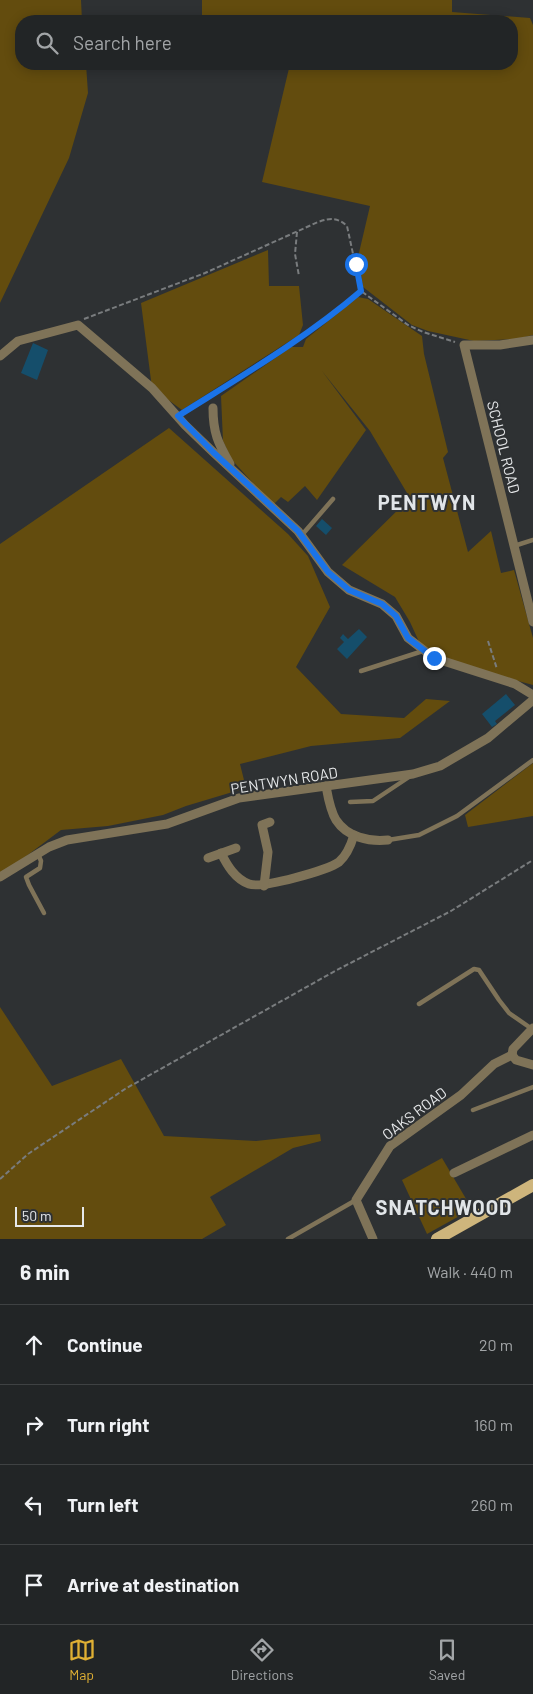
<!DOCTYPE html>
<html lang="en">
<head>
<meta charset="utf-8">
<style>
  :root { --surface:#222526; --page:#2e3132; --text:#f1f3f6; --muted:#a2a5a7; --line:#3f4243; --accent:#e0b034 }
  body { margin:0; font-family:Barlow,sans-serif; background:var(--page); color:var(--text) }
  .scale { position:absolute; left:15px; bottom:12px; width:69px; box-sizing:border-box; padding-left:5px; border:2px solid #e6e8ea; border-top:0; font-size:14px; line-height:18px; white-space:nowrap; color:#e6e8ea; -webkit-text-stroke:4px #2e3133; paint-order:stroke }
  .stop { position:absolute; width:15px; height:15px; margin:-11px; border:4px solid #1a73e8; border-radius:50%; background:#fff }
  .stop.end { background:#1a73e8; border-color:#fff; box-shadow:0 1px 5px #0008 }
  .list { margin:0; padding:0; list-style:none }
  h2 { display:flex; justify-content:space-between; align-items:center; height:65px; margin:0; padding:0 20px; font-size:21px }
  h2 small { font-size:16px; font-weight:400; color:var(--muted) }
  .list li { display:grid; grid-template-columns:32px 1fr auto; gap:15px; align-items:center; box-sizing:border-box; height:80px; padding:0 20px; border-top:1px solid var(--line) }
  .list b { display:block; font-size:19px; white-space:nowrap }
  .list em { font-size:16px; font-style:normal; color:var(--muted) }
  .icon { flex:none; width:28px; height:28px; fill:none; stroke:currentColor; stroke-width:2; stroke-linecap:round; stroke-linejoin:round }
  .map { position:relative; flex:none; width:533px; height:1239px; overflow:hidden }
  .search { position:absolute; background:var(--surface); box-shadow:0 2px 12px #0003; left:15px; right:15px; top:15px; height:55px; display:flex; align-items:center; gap:12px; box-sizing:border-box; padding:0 18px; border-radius:20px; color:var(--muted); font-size:19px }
  .sheet { height:385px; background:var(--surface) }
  nav { display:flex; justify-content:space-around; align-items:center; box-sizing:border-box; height:70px; border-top:1px solid var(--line); background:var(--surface); font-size:14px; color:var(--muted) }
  nav a { display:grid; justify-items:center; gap:2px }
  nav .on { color:var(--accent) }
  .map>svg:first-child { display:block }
  .green { fill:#634c0e }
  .building { fill:#154e6b }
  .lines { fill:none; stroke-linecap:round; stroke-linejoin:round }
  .path { stroke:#797c7e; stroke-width:2; stroke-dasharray:5 2.5; stroke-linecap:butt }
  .lane { stroke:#7f7358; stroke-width:4.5 }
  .street { stroke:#7f7358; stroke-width:9 }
  .primary { stroke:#ceb57c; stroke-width:12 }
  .route { stroke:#1a73e8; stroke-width:6 }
  .labels { text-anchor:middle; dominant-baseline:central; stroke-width:4; stroke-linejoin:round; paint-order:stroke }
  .street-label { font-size:15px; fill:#e6e8ea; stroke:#2e3133 }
  .district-label { font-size:20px; font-weight:bold; letter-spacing:1px; fill:#e1e5e8; stroke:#2e3133 }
</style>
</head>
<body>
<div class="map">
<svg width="533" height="1239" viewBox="0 0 533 1239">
  <rect width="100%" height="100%" fill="#2e3133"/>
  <g class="green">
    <path d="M0,0H81L82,21H21V64H86L88,93L69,158L0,303Z"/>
    <path d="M202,0H452V12L530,18L533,25V335L516,339L474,341L428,331L412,325L363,287L358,257L370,206L262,182L290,64H512V21H202Z"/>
    <path d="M268,250L269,286H299L303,325L299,335L182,410L152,388L141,303Z"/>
    <path d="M358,297L368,299L422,336L424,354L448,452L443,458L468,552L491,531L501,573L514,570L533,638V685L442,660L421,646L410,622L395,597L342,565L410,498L370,431L322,371L366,430L317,500L305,486L288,502L281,497L273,505L232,460L223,441L221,396L291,347H303L306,339Z"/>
    <path d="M169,428L288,534L308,556L330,607L296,667L341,714L404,718L426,699L450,701L400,738L311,746L240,764L246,788L186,806L163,815L108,826L61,830L13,866L0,873V544Z"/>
    <path d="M533,763V816L468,827L465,815Z"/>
    <path d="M0,1007L52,1086L121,1059L164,1136L256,1141L320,1134L321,1141L293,1148L210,1197L226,1225L202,1239H0Z"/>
    <path d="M442,1158L472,1209L427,1234L402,1180Z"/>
  </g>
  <g class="building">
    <path d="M33,343L48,350L37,380L21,373Z"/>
    <path d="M322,519L332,528L326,535L316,526Z"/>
    <path d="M359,629L367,637L347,659L337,649L344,642L340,638L343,634L348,639Z"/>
    <path d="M506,694L515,705L495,721L497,724L492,727L482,714Z"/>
  </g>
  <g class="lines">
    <g class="path">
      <path d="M297,232L295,254L299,276"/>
      <path d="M84,319L205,273L318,222C330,218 337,217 347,226L361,291L408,325L423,332L455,342"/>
      <path d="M185,411L317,326L332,316L361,291"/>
      <path d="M488,641L497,669"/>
      <path d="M0,1179L28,1154L125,1089L335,971L451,911L533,860"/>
    </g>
    <g class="lane">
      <path d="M301,536L333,499"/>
      <path d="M514,546L533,540"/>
      <path d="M361,671L423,651"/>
      <path d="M350,802L373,801L409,777"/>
      <path d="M388,840L419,835L457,816L533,760"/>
      <path d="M38,854L41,861L40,868L26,877L29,885L44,913"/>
      <path d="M419,1004L474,969L479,970L499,1000L509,1013L532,1029"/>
      <path d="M473,1110L533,1087"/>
      <path d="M288,1239L356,1200"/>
    </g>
    <g class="street">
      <path d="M533,340L500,345H464L533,622"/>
      <path d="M0,356L18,341L78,325L152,388L185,425L213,452L298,531L328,572L349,590L382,604L396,616L408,638L434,658L515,684L533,695"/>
      <path d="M213,408C213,433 218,443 230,464"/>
      <path d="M326,786C328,797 330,810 336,820C347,837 369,842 388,840"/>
      <path d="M221,853C227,865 235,879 249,884C262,889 328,870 339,862C347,855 351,845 354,835"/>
      <path d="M208,858L236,848"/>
      <path d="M0,877L49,847L67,840L167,824L239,798L413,774L440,766L488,738L533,700"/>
      <path d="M264,886L268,852L262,825L270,822"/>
      <path d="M512,1055L513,1049L533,1028"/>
      <path d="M512,1055L516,1060L533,1065"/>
      <path d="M454,1173L533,1135"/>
      <path d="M373,1239L356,1200L390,1146L461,1095L494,1064L512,1055"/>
    </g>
    <path class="primary" d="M437,1239L533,1185"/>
  </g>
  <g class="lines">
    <path class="route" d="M356,264L361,291C305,339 240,377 178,416L213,452L298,531L328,572L349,590L382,604L396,616L408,638L434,658"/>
  </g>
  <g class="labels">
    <g class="street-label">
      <text transform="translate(504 447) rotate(76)">SCHOOL ROAD</text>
      <text transform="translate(284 780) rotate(-9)">PENTWYN ROAD</text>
      <text transform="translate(414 1113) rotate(-37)">OAKS ROAD</text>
    </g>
    <g class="district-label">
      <text x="427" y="502">PENTWYN</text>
      <text x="444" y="1207">SNATCHWOOD</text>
    </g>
  </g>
</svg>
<div class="scale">50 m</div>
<div class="stop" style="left:356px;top:264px"></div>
<div class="stop end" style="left:434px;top:658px"></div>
<div class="search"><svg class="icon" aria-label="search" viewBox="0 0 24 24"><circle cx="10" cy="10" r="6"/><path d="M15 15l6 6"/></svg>Search here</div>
</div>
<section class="sheet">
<h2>6 min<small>Walk · 440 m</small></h2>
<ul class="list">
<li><svg class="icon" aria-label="ahead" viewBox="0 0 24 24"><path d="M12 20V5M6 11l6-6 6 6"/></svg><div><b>Continue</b></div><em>20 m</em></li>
<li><svg class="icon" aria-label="right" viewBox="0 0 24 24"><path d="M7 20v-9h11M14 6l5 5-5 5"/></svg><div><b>Turn right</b></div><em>160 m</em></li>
<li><svg class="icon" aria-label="left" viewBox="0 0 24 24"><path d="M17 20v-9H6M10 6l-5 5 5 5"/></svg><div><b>Turn left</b></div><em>260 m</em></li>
<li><svg class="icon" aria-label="arrive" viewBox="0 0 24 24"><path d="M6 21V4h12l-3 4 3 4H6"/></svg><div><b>Arrive at destination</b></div></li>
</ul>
</section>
<nav>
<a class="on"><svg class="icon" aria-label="map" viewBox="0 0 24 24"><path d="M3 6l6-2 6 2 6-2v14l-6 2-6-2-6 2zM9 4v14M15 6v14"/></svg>Map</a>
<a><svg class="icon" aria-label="directions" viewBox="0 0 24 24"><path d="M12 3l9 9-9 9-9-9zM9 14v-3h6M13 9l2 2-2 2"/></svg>Directions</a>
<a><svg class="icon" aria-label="saved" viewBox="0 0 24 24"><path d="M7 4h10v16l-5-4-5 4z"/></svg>Saved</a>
</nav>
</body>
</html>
